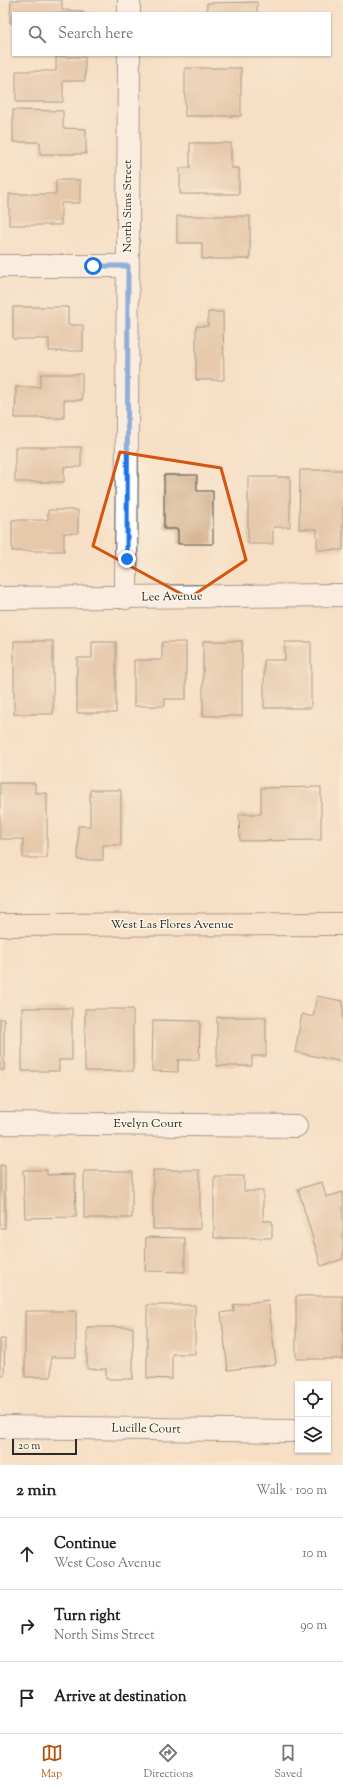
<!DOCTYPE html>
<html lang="en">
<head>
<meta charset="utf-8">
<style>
  :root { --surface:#fff; --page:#f2f2f2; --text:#222; --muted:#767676; --line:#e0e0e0; --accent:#b45309 }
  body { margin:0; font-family:"Sorts Mill Goudy",serif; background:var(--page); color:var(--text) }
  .controls { position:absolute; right:12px; bottom:12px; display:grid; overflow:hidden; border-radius:0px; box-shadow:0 1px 3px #0004 }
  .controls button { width:36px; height:36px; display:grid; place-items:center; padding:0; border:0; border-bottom:1px solid var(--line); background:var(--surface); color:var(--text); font:20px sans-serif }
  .scale { position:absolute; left:12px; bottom:10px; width:65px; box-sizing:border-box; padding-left:4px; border:2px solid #2b2b2b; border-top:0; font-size:11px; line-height:14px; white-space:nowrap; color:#2b2b2b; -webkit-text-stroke:3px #fcf5e5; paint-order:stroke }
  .stop { position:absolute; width:12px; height:12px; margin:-9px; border:3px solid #1a73e8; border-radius:50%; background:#fff }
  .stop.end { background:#1a73e8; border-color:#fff; box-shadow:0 1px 4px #0008 }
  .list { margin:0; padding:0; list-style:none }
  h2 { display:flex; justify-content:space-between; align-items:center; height:52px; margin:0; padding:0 16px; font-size:17px }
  h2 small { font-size:13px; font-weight:400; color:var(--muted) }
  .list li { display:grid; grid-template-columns:26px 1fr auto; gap:12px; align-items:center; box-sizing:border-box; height:72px; padding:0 16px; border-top:1px solid var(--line) }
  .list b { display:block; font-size:15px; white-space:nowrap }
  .list p { margin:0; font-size:13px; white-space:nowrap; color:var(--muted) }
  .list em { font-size:13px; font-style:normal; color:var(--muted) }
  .icon { flex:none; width:22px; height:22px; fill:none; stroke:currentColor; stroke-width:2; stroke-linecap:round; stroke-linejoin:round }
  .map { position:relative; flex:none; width:343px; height:1465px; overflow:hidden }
  .search { position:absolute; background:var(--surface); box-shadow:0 1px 3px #0004; left:12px; right:12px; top:12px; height:44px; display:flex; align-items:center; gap:10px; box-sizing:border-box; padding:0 14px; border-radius:0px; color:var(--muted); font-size:15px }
  .sheet { height:268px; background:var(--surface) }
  nav { display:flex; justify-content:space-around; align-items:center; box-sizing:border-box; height:56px; border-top:1px solid var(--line); background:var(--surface); font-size:11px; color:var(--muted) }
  nav a { display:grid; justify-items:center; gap:2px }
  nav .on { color:var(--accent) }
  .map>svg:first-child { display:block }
  .building { fill:#d2ad8c }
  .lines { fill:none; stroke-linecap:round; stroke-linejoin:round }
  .street-casing { stroke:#494642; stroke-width:24 }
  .secondary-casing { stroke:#494642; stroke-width:24 }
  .street { stroke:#fff; stroke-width:22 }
  .secondary { stroke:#fbe5cf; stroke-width:22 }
  .route { stroke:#1a73e8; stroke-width:5 }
  .marked { fill:none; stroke:#d5540f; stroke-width:3; stroke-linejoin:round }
  .labels { text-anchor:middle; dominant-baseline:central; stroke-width:3; stroke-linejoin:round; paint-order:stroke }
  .street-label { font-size:12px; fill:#2b2b2b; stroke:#fcf5e5 }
</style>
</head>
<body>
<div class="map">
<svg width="343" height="1465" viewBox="0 0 343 1465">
  <rect width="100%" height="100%" fill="#fcf5e5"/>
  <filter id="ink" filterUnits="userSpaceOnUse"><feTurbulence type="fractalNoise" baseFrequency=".025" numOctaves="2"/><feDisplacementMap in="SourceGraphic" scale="8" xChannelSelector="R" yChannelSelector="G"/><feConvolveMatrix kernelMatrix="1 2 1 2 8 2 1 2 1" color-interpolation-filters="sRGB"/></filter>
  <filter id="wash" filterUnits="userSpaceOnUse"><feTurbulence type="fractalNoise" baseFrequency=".012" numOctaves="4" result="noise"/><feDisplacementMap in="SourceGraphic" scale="16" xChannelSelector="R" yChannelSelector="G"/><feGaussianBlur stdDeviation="0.9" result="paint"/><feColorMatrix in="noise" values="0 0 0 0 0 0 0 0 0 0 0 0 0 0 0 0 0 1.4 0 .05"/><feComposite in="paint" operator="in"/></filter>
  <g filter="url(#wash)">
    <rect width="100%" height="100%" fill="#f6dfc4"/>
    <g id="blocks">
      <g class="building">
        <path d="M11,0H62V10L83,11V13H13V23H10Z"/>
        <path d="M257,2V13H207V3Z"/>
        <path d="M56,57H85V81H63V102H16V71H56Z"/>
        <rect x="185" y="68" width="56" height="48"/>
        <path d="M13,110L63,111V128L86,129V154H40V142H13Z"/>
        <path d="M190,143H231V168H239V194H180V168H190Z"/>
        <path d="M56,180H80V203H61V225H9V194H56Z"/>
        <path d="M177,216H250V259H202V243H177Z"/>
        <path d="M13,307H68V325H83V351H49V339H13Z"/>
        <path d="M208,312H223L224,380H196V326H208Z"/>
        <path d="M41,374H82V400H64V418H15L16,387H40Z"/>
        <path d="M15,447H81V467H64V482H15Z"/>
        <path d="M300,470H343V550H317V529H299Z"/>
        <path d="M164,475H197V491H213V544H178V529H164Z"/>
        <path d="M248,477H290V527H273V544H248Z"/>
        <path d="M48,510H78V533H64V551H12V520H48Z"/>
        <rect x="14" y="641" width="39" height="73"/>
        <rect x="203" y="641" width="39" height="75"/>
        <path d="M92,642H116V713H77V658H92Z"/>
        <path d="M162,642H186V699H165V706H134V660H162Z"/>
        <path d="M285,642H311V708H264V660H285Z"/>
        <path d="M0,783H35V793H47V858H23V839H0Z"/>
        <path d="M321,787V840L240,841L239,814H261V788Z"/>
        <path d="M90,790H121V845H103V860H78V826H90Z"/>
        <path d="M317,996L343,1001V1062L295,1052L302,1014L313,1017Z"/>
        <path d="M22,1008H72V1060H59V1071H22Z"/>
        <rect x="85" y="1009" width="48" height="62"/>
        <path d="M217,1017H266V1056H252V1066H217Z"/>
        <rect x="0" y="1019" width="4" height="51"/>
        <path d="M153,1020L200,1021L199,1060H178V1072L152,1071Z"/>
        <rect x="0" y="1165" width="5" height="63"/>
        <path d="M23,1170H47V1175L75,1174L76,1217L25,1218Z"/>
        <rect x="153" y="1170" width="47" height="59"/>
        <rect x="84" y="1171" width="48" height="47"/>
        <path d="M214,1176H244V1191H263V1221H272V1238H214Z"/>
        <path d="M322,1182L326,1197L343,1192V1259L321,1266L298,1189Z"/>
        <path d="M146,1237L185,1238V1272L145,1271Z"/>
        <rect x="296" y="1296" width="47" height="63"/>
        <path d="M268,1300L276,1364L228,1370L221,1313L234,1311L233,1305Z"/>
        <path d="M147,1305H195V1354H172V1379L147,1378Z"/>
        <path d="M25,1311H76V1357H51V1377H25Z"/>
        <path d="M87,1327H133V1379H106V1369H87Z"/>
        <path d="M0,1339H5L4,1376H0Z"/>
      </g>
    </g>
  </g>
  <g filter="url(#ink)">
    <use href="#blocks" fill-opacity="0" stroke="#494642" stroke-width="1"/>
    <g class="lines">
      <g class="street-casing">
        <g id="street">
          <path d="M129,13V0"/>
          <path d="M0,266H128"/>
          <path d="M0,598L343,595"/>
          <path d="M126,598L129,55"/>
          <path d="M0,1123L296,1126"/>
          <path d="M0,1427L291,1431"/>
        </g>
      </g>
      <g class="secondary-casing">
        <path id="secondary" d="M0,925L343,924"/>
      </g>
      <use href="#street" class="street"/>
      <use href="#secondary" class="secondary"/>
    </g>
  </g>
  <g class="lines" filter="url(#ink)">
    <path class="route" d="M93,266H128L127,559"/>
  </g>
  <path d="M0 0H343V1465H0ZM120,452L221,468L246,560L189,598L93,546Z" fill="#f6dfc4" fill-opacity=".55" fill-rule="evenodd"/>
  <path class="marked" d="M120,452L221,468L246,560L189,598L93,546Z"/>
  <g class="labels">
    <g class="street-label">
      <text transform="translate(128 206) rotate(-90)">North Sims Street</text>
      <text transform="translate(172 597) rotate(-1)">Lee Avenue</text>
      <text x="172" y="925">West Las Flores Avenue</text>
      <text x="148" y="1124">Evelyn Court</text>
      <text transform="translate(146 1429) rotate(1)">Lucille Court</text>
    </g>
  </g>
</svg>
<div class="controls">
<button><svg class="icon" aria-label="locate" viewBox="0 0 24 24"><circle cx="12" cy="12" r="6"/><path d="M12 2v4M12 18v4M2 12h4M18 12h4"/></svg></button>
<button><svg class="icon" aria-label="layers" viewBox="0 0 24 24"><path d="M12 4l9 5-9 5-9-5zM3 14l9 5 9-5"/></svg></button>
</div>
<div class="scale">20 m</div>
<div class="stop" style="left:93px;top:266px"></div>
<div class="stop end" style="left:127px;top:559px"></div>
<div class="search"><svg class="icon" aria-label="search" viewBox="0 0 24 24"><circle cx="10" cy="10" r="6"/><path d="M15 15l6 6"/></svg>Search here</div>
</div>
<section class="sheet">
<h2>2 min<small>Walk · 100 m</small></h2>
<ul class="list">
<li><svg class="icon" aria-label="ahead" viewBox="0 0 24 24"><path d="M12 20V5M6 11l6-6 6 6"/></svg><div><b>Continue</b><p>West Coso Avenue</p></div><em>10 m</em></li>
<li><svg class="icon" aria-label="right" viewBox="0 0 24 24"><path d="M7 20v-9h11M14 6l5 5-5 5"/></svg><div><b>Turn right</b><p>North Sims Street</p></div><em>90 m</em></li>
<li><svg class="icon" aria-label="arrive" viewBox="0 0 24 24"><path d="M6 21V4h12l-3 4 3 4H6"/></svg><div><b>Arrive at destination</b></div></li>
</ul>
</section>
<nav>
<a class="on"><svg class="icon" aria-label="map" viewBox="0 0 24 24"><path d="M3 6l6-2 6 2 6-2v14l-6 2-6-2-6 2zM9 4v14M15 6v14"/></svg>Map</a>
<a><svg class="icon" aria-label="directions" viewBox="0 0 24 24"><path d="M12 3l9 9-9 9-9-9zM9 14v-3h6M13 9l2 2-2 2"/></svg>Directions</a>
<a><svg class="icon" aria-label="saved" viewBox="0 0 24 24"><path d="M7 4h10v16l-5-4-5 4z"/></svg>Saved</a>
</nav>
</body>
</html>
